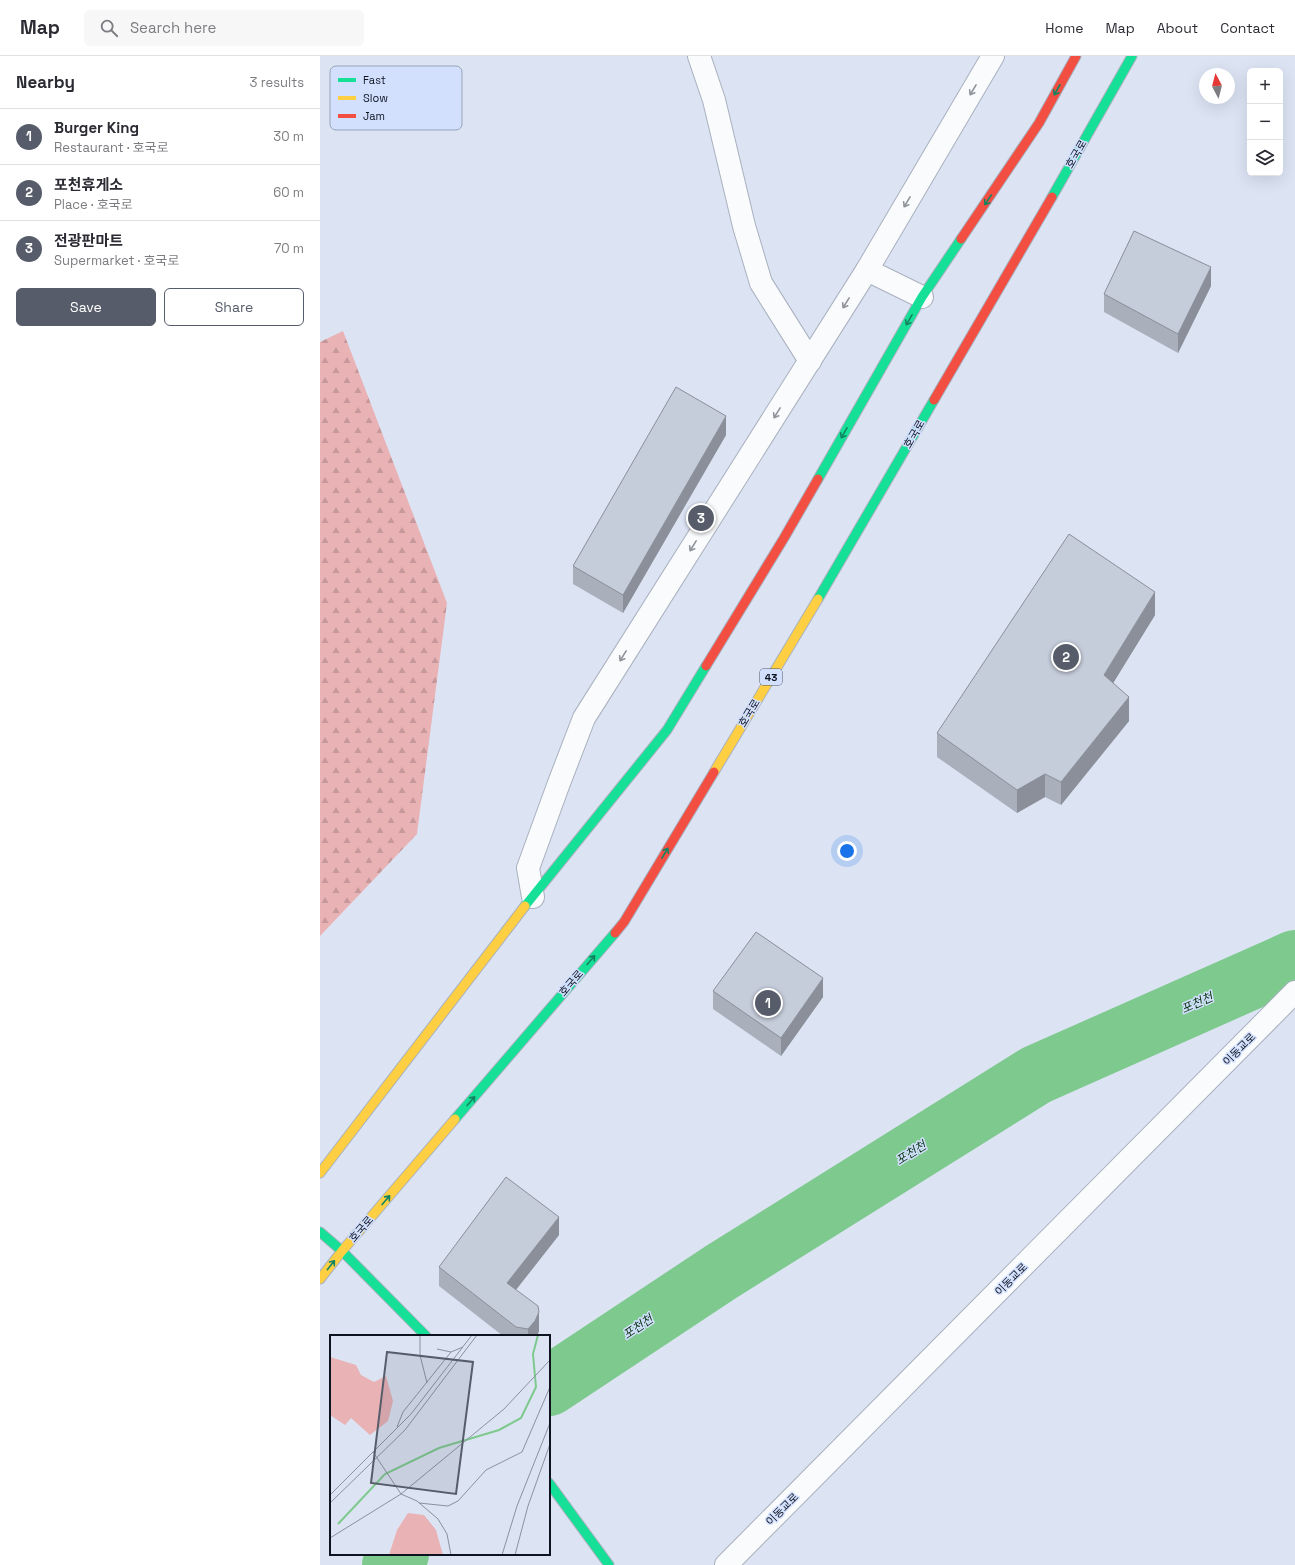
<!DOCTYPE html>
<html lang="en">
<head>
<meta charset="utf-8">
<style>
  :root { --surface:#fff; --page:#f7f7f7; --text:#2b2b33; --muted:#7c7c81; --line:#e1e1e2; --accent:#565c6a }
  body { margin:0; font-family:"Space Grotesk","Noto Sans KR",sans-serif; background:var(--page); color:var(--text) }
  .controls { position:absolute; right:12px; top:12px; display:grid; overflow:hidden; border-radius:6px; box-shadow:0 4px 16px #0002 }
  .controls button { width:36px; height:36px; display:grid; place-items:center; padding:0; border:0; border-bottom:1px solid var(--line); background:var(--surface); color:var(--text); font:20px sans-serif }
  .compass { position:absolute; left:879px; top:12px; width:36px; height:36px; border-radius:50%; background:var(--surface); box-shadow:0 4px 16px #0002; rotate:353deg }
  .you { position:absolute; left:527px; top:795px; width:14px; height:14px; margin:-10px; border:3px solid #fff; border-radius:50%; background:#1a73e8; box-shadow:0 0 0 6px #1a73e833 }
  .badge { display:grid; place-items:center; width:26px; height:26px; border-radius:50%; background:var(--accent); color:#fff; font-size:13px; font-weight:700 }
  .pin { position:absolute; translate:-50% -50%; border:2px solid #fff; box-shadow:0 1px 4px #0006 }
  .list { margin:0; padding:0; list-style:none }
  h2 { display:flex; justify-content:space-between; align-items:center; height:52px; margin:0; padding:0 16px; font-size:17px }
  h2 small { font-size:13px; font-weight:400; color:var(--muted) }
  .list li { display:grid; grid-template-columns:26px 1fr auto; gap:12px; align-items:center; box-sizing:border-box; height:56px; padding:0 16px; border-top:1px solid var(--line) }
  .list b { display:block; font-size:15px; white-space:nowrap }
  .list p { margin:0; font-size:13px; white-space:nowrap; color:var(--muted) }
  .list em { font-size:13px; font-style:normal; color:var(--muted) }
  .actions { display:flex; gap:8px; padding:12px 16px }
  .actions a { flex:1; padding:9px 0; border:1px solid var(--accent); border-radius:6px; text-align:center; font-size:14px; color:var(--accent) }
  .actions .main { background:var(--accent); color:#fff }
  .icon { flex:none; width:22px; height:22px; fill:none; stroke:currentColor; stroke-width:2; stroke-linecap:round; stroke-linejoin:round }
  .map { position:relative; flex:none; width:975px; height:1509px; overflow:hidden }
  header { display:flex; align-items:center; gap:24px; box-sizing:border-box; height:56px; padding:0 20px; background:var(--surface); border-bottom:1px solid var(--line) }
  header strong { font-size:19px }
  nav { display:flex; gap:22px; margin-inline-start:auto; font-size:14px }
  .search { width:280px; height:36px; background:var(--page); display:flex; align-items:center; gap:10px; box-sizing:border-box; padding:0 14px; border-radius:6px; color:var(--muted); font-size:15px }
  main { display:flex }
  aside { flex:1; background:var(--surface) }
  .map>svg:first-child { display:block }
  .forest { fill:url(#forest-firs) }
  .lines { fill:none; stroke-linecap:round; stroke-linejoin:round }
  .river { stroke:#7ec98d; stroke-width:60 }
  .street-casing { stroke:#a9b0be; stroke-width:24 }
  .fast-casing { stroke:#a9b0be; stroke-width:11 }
  .slow-casing { stroke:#a9b0be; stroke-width:11 }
  .jam-casing { stroke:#a9b0be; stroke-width:11 }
  .street { stroke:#fafbfd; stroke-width:22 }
  .fast { stroke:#16e098; stroke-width:9 }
  .slow { stroke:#ffcf43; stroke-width:9 }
  .jam { stroke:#f24e42; stroke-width:9 }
  .wall { fill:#a9afbb }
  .shaded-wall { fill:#8a8f99 }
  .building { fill:#c5ccda; stroke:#8a8f99 }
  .oneway { stroke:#90939a }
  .oneway2 { stroke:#128462 }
  .labels { text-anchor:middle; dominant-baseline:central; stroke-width:3; stroke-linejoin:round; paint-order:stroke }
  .shield { fill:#d2e0fe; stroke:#495063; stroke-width:1 }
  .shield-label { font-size:10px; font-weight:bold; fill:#0e1320 }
  .street-label { font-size:11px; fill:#0e1320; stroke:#d2e0fe }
  .water-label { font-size:12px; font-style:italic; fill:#08330f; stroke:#d2e0fe }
  .inset-river { fill:none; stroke:#7ec98d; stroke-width:2 }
  .inset-road { fill:none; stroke:#8a909f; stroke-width:1 }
  .view { fill:#565c6a; fill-opacity:0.15; stroke:#565c6a; stroke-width:2 }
  .inset-edge { fill:none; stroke:#0e1320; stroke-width:2 }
  .key { fill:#d2e0fe; stroke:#97a2bb; stroke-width:1 }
  .key-label { font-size:11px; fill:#0e1320 }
</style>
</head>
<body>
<header>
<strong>Map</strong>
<div class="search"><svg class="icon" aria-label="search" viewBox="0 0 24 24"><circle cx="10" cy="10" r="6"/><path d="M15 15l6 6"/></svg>Search here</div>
<nav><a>Home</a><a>Map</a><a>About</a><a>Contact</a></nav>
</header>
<main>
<aside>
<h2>Nearby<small>3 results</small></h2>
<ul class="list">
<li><span class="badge">1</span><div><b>Burger King</b><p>Restaurant · 호국로</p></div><em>30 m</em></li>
<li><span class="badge">2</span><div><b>포천휴게소</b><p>Place · 호국로</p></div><em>60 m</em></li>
<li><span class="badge">3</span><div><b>전광판마트</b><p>Supermarket · 호국로</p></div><em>70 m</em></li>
</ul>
<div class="actions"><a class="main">Save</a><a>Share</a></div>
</aside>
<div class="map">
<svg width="975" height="1509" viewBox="0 0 975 1509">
  <defs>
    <pattern id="forest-firs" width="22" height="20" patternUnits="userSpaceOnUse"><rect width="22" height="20" fill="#e9b2b5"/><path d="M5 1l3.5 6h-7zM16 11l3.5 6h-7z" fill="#c7989b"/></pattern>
  </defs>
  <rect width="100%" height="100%" fill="#dce4f4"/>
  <path class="forest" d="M23,275L127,547L97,778L0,880V286Z"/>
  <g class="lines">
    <g class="river">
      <path d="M229,1330L401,1216L716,1019L975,904"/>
      <path d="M72,1509L79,1498"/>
    </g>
    <g class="street-casing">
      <g id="street">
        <path d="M379,0L394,44L424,170L441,227L490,305"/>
        <path d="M547,214L602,241"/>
        <path d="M213,841L208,812L239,727L264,662L547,214L673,0"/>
        <path d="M406,1509L975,936"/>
      </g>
    </g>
    <g class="fast-casing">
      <g id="fast">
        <path d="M732,141L812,0"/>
        <path d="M498,423L602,241L641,183"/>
        <path d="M498,543L614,344"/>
        <path d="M205,850L347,674L386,610"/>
        <path d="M135,1063L295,877"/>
        <path d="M0,1176L22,1195L106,1280"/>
        <path d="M229,1427L289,1509"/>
      </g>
    </g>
    <g class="slow-casing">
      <g id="slow">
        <path d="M394,716L498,543"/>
        <path d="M0,1117L205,850"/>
        <path d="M0,1223L22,1195L135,1063"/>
      </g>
    </g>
    <g class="jam-casing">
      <g id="jam">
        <path d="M641,183L719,67L756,0"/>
        <path d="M614,344L732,141"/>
        <path d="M386,610L464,482L498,423"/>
        <path d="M295,877L304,866L394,716"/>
      </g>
    </g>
    <use href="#street" class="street"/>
    <use href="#fast" class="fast"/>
    <use href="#slow" class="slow"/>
    <use href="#jam" class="jam"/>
  </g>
  <g class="wall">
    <path d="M891,230L858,297L784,256V238Z"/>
    <path d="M406,379L303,557L253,528V510Z"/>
    <path d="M835,559L793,627L809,665L741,749L725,741L697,757L617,701V677Z"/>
    <path d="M393,935L503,941L461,1000L393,953Z"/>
    <path d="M239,1179L196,1234L219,1275L217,1280H183L119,1230V1211Z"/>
  </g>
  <g class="shaded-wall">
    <path d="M891,211V230L858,297V278Z"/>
    <path d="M406,360V379L303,557V539Z"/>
    <path d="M835,536V559L784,642V619Z"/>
    <path d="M809,641V665L741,749V726Z"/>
    <path d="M725,718V741L697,757V734Z"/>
    <path d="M503,922V941L461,1000V982Z"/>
    <path d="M239,1161V1179L187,1245V1227Z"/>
    <path d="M219,1256V1275L217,1280H208V1273Z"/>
  </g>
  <g class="building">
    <path d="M814,175L891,211L858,278L784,238Z"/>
    <path d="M356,331L406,360L303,539L253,510Z"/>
    <path d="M749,478L835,536L784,619L809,641L741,726L725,718L697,734L617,677Z"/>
    <path d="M436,876L503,922L461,982L393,935Z"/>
    <path d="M186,1121L239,1161L187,1227L218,1250L219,1256L215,1265L208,1273L196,1271L119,1211Z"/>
  </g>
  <defs><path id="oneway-shaft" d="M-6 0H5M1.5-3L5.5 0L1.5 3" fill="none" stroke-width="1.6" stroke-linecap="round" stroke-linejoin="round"/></defs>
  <g class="oneway">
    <use href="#oneway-shaft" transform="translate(653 34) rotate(121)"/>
    <use href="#oneway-shaft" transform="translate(587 146) rotate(121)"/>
    <use href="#oneway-shaft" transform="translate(526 247) rotate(122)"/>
    <use href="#oneway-shaft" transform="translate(457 357) rotate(122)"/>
    <use href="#oneway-shaft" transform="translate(373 490) rotate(122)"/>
    <use href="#oneway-shaft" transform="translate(303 600) rotate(122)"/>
  </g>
  <g class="oneway2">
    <use href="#oneway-shaft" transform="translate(737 34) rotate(119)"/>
    <use href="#oneway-shaft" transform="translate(668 144) rotate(124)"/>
    <use href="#oneway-shaft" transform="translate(589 264) rotate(120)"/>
    <use href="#oneway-shaft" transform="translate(524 377) rotate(120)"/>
    <use href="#oneway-shaft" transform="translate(345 797) rotate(-59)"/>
    <use href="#oneway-shaft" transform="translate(271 904) rotate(-49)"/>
    <use href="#oneway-shaft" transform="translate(151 1045) rotate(-49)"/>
    <use href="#oneway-shaft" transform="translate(66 1144) rotate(-49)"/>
    <use href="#oneway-shaft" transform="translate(11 1209) rotate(-52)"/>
  </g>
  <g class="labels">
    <rect class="shield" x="440" y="613" width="22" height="16" rx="3"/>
    <g class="shield-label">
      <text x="451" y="621">43</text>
    </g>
    <g class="street-label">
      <text transform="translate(756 98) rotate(-60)">호국로</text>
      <text transform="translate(594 378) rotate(-60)">호국로</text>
      <text transform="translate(429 657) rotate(-59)">호국로</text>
      <text transform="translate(251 927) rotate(-49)">호국로</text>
      <text transform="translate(919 993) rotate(-45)">이동교로</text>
      <text transform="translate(41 1173) rotate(-49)">호국로</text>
      <text transform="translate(691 1223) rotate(-45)">이동교로</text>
      <text transform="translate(462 1453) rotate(-45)">이동교로</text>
    </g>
    <g class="water-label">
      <text transform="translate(877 947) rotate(-24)">포천천</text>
      <text transform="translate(591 1097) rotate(-32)">포천천</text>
      <text transform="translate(318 1271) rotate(-34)">포천천</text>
    </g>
  </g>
  <g transform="translate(10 1279)">
    <rect width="220" height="220" fill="#dce4f4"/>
    <path d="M0,22L26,30L31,40L44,47L56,41L63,66L58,86L40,100L21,83L15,90L0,80ZM78,178L94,180L106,195L113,220H59L67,195Z" fill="#e9b2b5"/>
    <path class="inset-river" d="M8,189L55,139L109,113L169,95L191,83L206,52L203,19L208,0"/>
    <path class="inset-road" d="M90,0V20L97,48M107,14L121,17M67,92L73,77L121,17L133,12M43,117L71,159M71,159L174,74L220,25M71,159L87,166L108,184L117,199L121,220M0,160L81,79L142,0M0,168L75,95L147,0M89,168L118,171L128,166L156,135L192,117L220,52M0,203L71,159M172,220L187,171L220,88M185,220L198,171L220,109"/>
    <path class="view" d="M57,17L143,27L126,159L41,148Z"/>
    <rect width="220" height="220" class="inset-edge"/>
  </g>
  <rect x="10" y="10" width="132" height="64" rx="6" class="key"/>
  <rect x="18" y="22" width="18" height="4" fill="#16e098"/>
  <rect x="18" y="40" width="18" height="4" fill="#ffcf43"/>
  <rect x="18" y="58" width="18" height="4" fill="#f24e42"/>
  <g class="key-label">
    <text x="43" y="28">Fast</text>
    <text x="43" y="46">Slow</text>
    <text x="43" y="64">Jam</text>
  </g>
</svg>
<div class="controls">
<button>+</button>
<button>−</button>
<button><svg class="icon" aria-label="layers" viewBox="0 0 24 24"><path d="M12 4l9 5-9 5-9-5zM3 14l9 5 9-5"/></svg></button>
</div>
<svg class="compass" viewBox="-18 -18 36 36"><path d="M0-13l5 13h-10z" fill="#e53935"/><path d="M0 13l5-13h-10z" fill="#7c7c81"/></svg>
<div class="you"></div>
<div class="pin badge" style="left:448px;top:947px">1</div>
<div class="pin badge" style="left:746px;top:601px">2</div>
<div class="pin badge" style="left:381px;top:462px">3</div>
</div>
</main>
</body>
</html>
